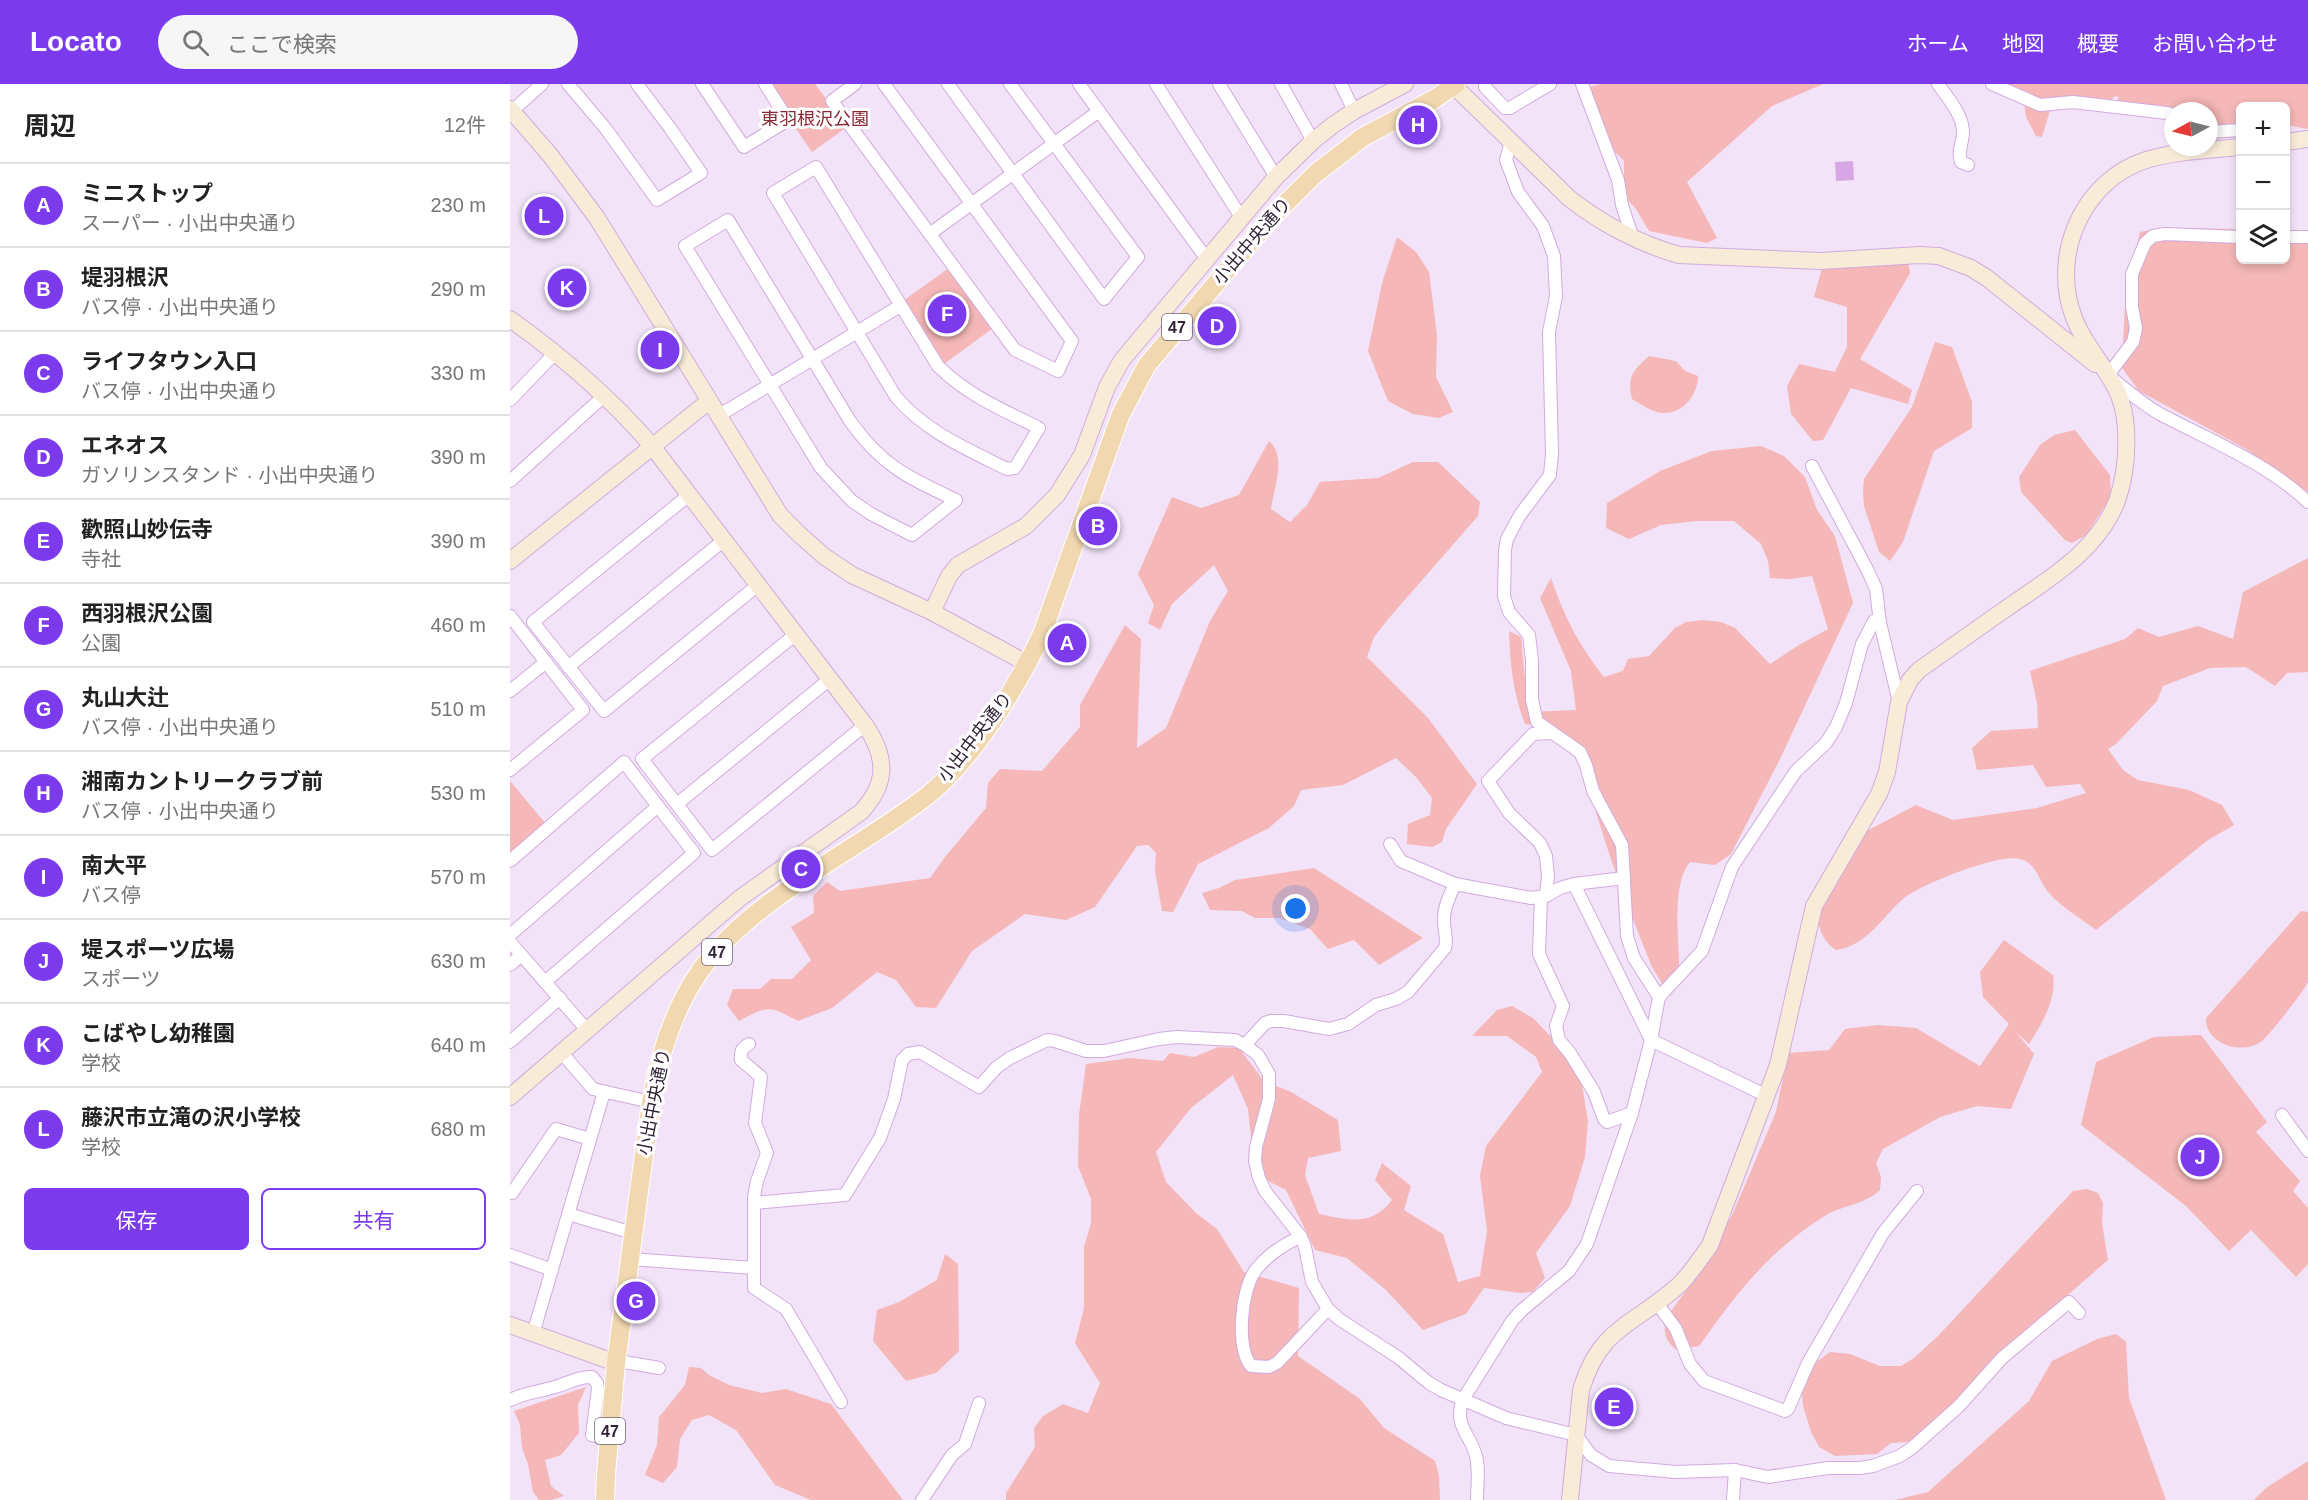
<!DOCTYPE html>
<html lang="ja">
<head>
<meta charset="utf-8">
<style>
  :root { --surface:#fff; --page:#f6f6f6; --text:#222; --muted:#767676; --line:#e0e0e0; --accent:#7c3aed }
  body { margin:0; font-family:Arial,"Noto Sans JP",sans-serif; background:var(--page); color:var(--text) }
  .controls { position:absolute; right:18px; top:18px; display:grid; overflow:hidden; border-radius:9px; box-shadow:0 3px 9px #0003 }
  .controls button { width:54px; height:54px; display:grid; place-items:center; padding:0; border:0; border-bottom:2px solid var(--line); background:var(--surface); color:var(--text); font:30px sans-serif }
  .compass { position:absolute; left:1654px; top:18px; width:54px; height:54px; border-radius:50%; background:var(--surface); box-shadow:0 3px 9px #0003; rotate:263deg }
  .you { position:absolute; left:786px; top:825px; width:21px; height:21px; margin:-15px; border:4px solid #fff; border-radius:50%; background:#1a73e8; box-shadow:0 0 0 9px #1a73e833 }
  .badge { display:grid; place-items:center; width:39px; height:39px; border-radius:50%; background:var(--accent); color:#fff; font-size:20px; font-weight:700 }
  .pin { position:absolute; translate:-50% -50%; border:3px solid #fff; box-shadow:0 2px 6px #0006 }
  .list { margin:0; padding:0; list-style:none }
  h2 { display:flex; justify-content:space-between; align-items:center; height:78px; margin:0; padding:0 24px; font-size:26px }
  h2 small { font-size:20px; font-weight:400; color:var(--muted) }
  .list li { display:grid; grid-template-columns:39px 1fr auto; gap:18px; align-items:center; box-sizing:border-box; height:84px; padding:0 24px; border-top:2px solid var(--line) }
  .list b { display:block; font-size:22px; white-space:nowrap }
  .list p { margin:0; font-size:20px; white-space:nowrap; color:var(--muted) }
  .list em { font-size:20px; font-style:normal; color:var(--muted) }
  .actions { display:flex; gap:12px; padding:18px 24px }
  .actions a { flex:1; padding:14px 0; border:2px solid var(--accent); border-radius:9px; text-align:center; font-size:21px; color:var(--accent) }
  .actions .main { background:var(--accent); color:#fff }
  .icon { flex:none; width:33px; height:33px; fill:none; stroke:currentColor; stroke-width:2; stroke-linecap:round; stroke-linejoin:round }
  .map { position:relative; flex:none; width:1798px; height:1416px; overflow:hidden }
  header { display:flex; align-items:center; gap:36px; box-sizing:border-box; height:84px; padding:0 30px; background:var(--accent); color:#fff }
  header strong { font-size:28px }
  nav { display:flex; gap:33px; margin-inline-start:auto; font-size:21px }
  .search { width:420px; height:54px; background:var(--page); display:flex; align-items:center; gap:15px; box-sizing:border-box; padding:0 21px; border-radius:33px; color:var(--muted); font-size:22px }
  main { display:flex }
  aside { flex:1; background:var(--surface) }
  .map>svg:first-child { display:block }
  .green { fill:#f5b7b7 }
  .water { fill:#d6a6e5 }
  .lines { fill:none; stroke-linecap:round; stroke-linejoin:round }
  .street-casing { stroke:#d1abde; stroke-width:14 }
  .secondary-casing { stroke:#d1abde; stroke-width:18 }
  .primary-casing { stroke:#fff; stroke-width:20 }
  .street { stroke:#fff; stroke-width:12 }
  .secondary { stroke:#f8ecd8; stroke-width:16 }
  .primary { stroke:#f1d8b0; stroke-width:18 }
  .labels { text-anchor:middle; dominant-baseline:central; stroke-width:6; stroke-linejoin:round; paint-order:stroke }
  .shield { fill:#fff; stroke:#706573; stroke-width:1.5 }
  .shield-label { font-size:16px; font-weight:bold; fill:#322337 }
  .park-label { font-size:18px; fill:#892833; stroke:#fff }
  .street-label { font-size:18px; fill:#322337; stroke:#fff }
</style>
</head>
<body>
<header>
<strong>Locato</strong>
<div class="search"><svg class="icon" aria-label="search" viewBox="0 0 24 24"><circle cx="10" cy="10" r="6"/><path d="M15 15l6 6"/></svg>ここで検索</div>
<nav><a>ホーム</a><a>地図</a><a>概要</a><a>お問い合わせ</a></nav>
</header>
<main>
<aside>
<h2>周辺<small>12件</small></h2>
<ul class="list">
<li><span class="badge">A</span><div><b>ミニストップ</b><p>スーパー · 小出中央通り</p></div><em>230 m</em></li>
<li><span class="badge">B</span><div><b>堤羽根沢</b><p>バス停 · 小出中央通り</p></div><em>290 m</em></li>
<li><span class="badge">C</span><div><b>ライフタウン入口</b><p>バス停 · 小出中央通り</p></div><em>330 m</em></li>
<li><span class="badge">D</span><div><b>エネオス</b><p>ガソリンスタンド · 小出中央通り</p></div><em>390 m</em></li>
<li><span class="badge">E</span><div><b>歡照山妙伝寺</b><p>寺社</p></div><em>390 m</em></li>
<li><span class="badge">F</span><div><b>西羽根沢公園</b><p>公園</p></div><em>460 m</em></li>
<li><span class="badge">G</span><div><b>丸山大辻</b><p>バス停 · 小出中央通り</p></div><em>510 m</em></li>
<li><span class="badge">H</span><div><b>湘南カントリークラブ前</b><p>バス停 · 小出中央通り</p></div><em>530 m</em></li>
<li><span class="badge">I</span><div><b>南大平</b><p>バス停</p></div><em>570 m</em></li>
<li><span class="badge">J</span><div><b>堤スポーツ広場</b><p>スポーツ</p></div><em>630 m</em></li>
<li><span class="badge">K</span><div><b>こばやし幼稚園</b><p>学校</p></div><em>640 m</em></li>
<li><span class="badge">L</span><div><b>藤沢市立滝の沢小学校</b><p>学校</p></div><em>680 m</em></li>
</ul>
<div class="actions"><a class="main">保存</a><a>共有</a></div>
</aside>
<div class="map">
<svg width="1798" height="1416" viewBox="0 0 1798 1416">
  <rect width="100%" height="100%" fill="#f3e3f8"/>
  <g class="green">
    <path d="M255,0H305L337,43L302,68Z"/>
    <path d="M1091,0H1313L1262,22L1177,98L1207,154L1197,159L1139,147L1126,125L1114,112V77L1100,63L1080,3Z"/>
    <path d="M1497,0H1798V45L1776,41V22H1730V53L1699,55V27H1663V30L1635,20L1605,19L1609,13L1605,12L1598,19L1544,13L1532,53L1526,52L1516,33L1513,8Z"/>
    <path d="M1653,144L1730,145V176H1776V146L1798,147V408L1736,365L1629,307L1612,284L1615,217L1630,148Z"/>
    <path d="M887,153L906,168L919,188L927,251L926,293L943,328L929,334L903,330L878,317L858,267L872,199Z"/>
    <path d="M1398,178L1400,189L1350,275L1402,306L1398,320L1341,304L1313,356L1303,357L1281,330L1277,302L1289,280L1325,288L1337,263V223L1304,213L1312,184Z"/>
    <path d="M439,184L483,244L434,280L393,217Z"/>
    <path d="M1425,258L1442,263L1462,318V344L1424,367L1393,458L1380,477L1369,468L1354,422L1353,408L1354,395L1402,323Z"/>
    <path d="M1139,272L1166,277L1175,287L1188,292C1188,311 1173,330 1152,329C1141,328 1131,320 1122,315C1117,291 1123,287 1139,272Z"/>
    <path d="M1565,346L1600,391L1601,413L1576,451L1562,459L1555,456L1511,408L1509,393L1530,361L1544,351Z"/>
    <path d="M759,357C777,372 764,404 761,425L780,438L797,421L810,398L868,394L903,378H928L970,418L968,432L879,534L864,553L857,573L918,634L967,700L936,745L932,758L922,763L897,760L898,740L920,731L922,714L906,693L886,674L833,701L791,706L784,722L759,744L688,780L663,828L652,827L645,787L646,769L638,761L627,762L585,823L556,836L515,830L462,867L426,924L406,923L386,896L367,888L322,924L288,937C259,922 259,921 229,937L217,921L223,905H250L261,895H282L301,876L281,843L304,829L303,812L317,798L330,807L420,794L435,773L476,724L478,699L490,685L532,687L570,643V621L615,541L631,555L627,664L656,644L700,537L718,507L704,481L662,520L650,546L638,539L644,521L628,490L662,413L691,424L729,411Z"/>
    <path d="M1251,362L1274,372L1295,393L1307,426L1325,452L1343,519L1270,675L1221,770L1205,781L1180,778C1159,804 1171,863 1169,896L1154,903L1142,883C1113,811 1085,738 1069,661L1045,644L1015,640C1003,609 1000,580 999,547L1011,553L1018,628L1066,626L1061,587L1030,514L1041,494C1055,534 1068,560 1094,593L1113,587L1118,575L1139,572L1165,544L1176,538L1193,536L1211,538L1225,544L1260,580L1289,561L1318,545L1302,492L1280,495L1260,494L1258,477L1251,460L1224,437H1187L1151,441L1119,455L1096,444L1097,419L1150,387L1202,367Z"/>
    <path d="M1798,474V588L1777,589L1765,602L1736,583L1700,584L1653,602L1647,617L1606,660L1598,665L1613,686L1628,696L1679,706L1712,721L1724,741L1698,756L1586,846C1572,835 1550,822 1539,809C1529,798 1527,779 1510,775C1489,769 1412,800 1394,814C1372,833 1357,862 1326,866C1310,855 1309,842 1305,823L1349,751L1406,721L1443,736L1527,724L1576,709L1570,700L1536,703L1523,681L1467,686L1462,664L1481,647L1528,644L1527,619L1520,587L1615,555L1628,544L1649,553L1688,542L1723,555L1733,508Z"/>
    <path d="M0,697L36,740L0,771Z"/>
    <path d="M804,784L913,854L869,881L844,856L818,865L800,845L769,834H745L732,827L700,826L692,809L709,804L725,796Z"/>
    <path d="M1791,827L1798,828C1798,846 1798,882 1798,898C1797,903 1758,953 1752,957C1732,972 1695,960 1696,934Z"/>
    <path d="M1494,856L1543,891C1547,915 1532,940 1519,960L1506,948L1524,970L1501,1025L1467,1022L1430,1033L1373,1065L1366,1079L1371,1093L1370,1106C1355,1121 1331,1121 1313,1133C1257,1169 1227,1209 1189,1262L1166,1266C1155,1256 1153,1248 1156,1234L1201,1172L1223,1129L1266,1028L1278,969L1319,966L1335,945L1368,941L1406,944L1470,982L1499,940L1473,913L1470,888Z"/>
    <path d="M1002,922L1023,934L1069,982L1078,1037L1075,1073L1060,1122L1026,1169L1035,1194L1023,1208L1010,1209L974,1204L956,1230L913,1246L876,1206L837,1174L805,1166L776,1106L756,1096L743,1071L738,1025L723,991L681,1024L646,1068L656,1098L686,1129L707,1145L734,1188L789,1204L788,1272L850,1315L874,1344L925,1377L929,1392L930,1416H496V1409L525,1363L524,1344L533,1332L553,1320L578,1329L590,1299L565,1259L574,1224V1163L581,1139V1115L568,1082L569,1031L576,980L620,974L653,977L660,969L684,973L708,963L729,964L754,997L781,1008L828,1036L831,1067L798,1074L795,1091L809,1130C839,1136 861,1143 882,1116L865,1096L872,1079L901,1102L894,1126L933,1150L948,1198L970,1192L977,1147L970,1092L976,1062L1032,988L1026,973L997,952H962L987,926Z"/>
    <path d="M1691,951L1757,1038L1746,1048L1790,1097L1783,1107L1798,1124V1180L1786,1193L1741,1146L1719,1167L1676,1122L1571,1041L1586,978L1644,953Z"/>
    <path d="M1577,1105L1588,1109L1593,1119L1592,1139L1598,1176L1536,1230L1423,1343L1398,1358L1381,1359L1367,1370L1325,1372L1309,1363L1301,1348L1293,1322L1291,1300L1301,1282L1320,1268L1340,1270L1370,1282H1391L1404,1274L1429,1251L1563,1107Z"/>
    <path d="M435,1170L448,1180L449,1267L426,1289L396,1297L363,1257L367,1226L389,1218L427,1196Z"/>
    <path d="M1606,1250L1616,1258L1619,1314L1656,1416H1385L1418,1408L1519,1317L1542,1277L1587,1255Z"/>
    <path d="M179,1283L191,1284L199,1291L219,1301L252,1309L276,1305L321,1320L393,1416H301L265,1401L226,1346L199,1331L182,1336L170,1355L167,1383L153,1399L135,1391L147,1361L149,1333L175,1301Z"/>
    <path d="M76,1303L68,1321L69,1349L51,1371L35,1376L41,1402L54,1412L41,1416H29L23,1408L18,1380L12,1364L10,1341L4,1327Z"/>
    <path d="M1798,1377V1416H1744L1756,1404Z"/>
  </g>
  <path class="water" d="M1343,77L1344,96L1326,97L1325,78Z"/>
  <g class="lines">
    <g class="street-casing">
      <g id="street">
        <path d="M58,0L96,45L147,116L191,89L160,44L127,0"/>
        <path d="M192,0L234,63L278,36L255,0"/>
        <path d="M345,0L322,17L505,266L548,287L562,257L374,0"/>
        <path d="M438,0L594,215L628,173L500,0"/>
        <path d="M569,0L696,174"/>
        <path d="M646,0L731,133"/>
        <path d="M709,0L766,93"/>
        <path d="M771,0L803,57"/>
        <path d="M831,0L844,27"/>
        <path d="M1072,0L1108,96L1112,121L1122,152"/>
        <path d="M1428,0C1437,13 1453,31 1453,48C1453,59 1447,67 1451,78L1458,81"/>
        <path d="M1482,0L1530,21L1563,18L1657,29L1663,31"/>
        <path d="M975,3L995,24H1000L1040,0"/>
        <path d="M2,27L32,0"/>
        <path d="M1699,48L1730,46"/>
        <path d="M1001,57L996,76L1008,108L1033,142L1044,172L1046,212L1039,248L1042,370L1040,391L1010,431L997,455L995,466L994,512L999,528L1019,551L1022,576V616L1027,638L1070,668L1076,681L1083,707L1112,761L1117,852L1124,874L1149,913L1141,956"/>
        <path d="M306,83L428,282C457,311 493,326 529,344L505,384L497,385C457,365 416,348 386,313L263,109Z"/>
        <path d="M218,136L340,337C372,382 397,393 446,416L402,451L361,430L342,417L311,384L175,162Z"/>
        <path d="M421,149L589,27"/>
        <path d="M1730,153L1655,150L1643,152L1635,159L1622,190V223L1626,244L1623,258L1598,291C1615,305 1631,319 1650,330C1701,357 1755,378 1798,418"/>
        <path d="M1776,153H1798"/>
        <path d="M0,316L46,268"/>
        <path d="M208,332L390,222"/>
        <path d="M1302,382L1358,487L1366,505L1370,539L1389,618"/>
        <path d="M0,397L95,311"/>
        <path d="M179,411L23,538L94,627L248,501"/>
        <path d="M0,532L73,626L0,686"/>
        <path d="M286,550L132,675L202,766L355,641"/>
        <path d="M58,583L214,456"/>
        <path d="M0,607L36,578"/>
        <path d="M167,720L320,595"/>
        <path d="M880,760L891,777L945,800"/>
        <path d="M0,777L114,678L184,769L35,898"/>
        <path d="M1064,800L1141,956"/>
        <path d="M1036,812L1038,791L1036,772L1030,759L999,729L978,697L1023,650L1042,649"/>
        <path d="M1031,813L1029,870L1053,922L1046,942L1049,956L1060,969L1084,1008L1094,1035L1097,1038L1122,1029"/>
        <path d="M0,851L148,722"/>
        <path d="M0,858L77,946"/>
        <path d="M0,881L11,871"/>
        <path d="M1149,913L1192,867L1222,783L1286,687L1316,659L1326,643L1336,619L1352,560L1364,537L1370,539"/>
        <path d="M0,958L50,914"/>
        <path d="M239,960C232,964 230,967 231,976L251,993L245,1039L257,1069L247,1097L244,1113V1204L276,1225L331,1318"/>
        <path d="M735,961L755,939L761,937H774L819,945L838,940L866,921L886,915L898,908L935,864C938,854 933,844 934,834C934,822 940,811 945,800L1021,814L1036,812L1050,804L1064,800L1114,794"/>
        <path d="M51,968L83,1005L141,1018"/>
        <path d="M1772,1031L1798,1067"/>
        <path d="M2,1109L46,1045L80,1055"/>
        <path d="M244,1119L335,1111L370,1054L384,1015L392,976L398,970L410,968L469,1003L487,983L500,974L537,956L545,957L576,967H594L649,955L667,953L725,956L735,961L748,971L759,990V1015L746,1063L745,1077L749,1094L755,1107L791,1153L795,1163L802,1198L818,1225L829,1235L889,1274L919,1299L931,1306L996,1334L1066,1351L1081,1371L1099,1382L1166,1388L1225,1386L1258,1393L1318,1384H1350L1363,1382L1390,1372L1402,1364L1449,1322L1492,1274L1559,1218L1569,1229"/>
        <path d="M58,1130L123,1149"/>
        <path d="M791,1153C775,1159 755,1173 745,1187C731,1207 726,1262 741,1282L759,1283L767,1279L818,1225"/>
        <path d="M0,1171L42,1186"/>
        <path d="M120,1175L244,1184"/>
        <path d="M1146,1218L1166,1245L1180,1280L1194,1297L1275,1327L1278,1325L1298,1279L1373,1149L1407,1107"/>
        <path d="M23,1250L94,1008"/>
        <path d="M106,1279L114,1278L149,1284"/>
        <path d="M0,1316C17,1308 24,1309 41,1304C55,1301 68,1292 82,1293L87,1299L88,1305L82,1351L99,1356"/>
        <path d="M412,1416L442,1371L455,1360L469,1319"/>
        <path d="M967,1416C967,1401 970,1383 965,1369C958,1347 945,1343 952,1317L1002,1237L1012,1226L1059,1187L1077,1160L1122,1029L1141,956L1257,1012"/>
        <path d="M1223,1416L1225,1386"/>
      </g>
    </g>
    <g class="secondary-casing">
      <g id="secondary">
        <path d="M944,2L1059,114C1090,139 1130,160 1169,171L1311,177L1409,171L1429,172L1461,184L1477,194L1585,280"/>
        <path d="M0,25L40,71L87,134L270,431L290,451L315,473L342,491L422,528L518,580"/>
        <path d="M1776,58L1798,55"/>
        <path d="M0,235C53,273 100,313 142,362L355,641C377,673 378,699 351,728L230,814L0,1013"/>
        <path d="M0,477L199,317"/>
        <path d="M422,528L439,492L448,481L516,442L547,411L572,371L597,303L612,276L766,93L803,57L823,41L844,27L895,0"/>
        <path d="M0,1241L106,1279"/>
        <path d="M1060,1416L1071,1306C1090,1242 1125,1241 1169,1201C1181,1189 1190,1175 1200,1161L1268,981L1304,822L1369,710L1377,688L1389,618L1400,596L1409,586C1437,566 1466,546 1494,526C1537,496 1587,468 1607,417C1618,385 1622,332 1604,301C1591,277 1572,257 1563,231C1541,170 1573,96 1636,76C1666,67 1699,66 1730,63"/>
      </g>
    </g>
    <g class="primary-casing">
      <path id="primary" d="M95,1416L96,1390L106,1279L141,1018C149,972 163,926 190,887C242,814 346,767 417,712C463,675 507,603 532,550L611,330L637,281L763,132L805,90L853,53L926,14L946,0"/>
    </g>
    <use href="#street" class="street"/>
    <use href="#secondary" class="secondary"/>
    <use href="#primary" class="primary"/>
  </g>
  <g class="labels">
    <g class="shield">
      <rect x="652" y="230" width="30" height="26" rx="4.5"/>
      <rect x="192" y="855" width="30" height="26" rx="4.5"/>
      <rect x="85" y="1334" width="30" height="26" rx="4.5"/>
    </g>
    <g class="shield-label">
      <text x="667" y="243">47</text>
      <text x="207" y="868">47</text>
      <text x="100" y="1347">47</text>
    </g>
    <g class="park-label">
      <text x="305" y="35">東羽根沢公園</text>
    </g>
    <g class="street-label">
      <text transform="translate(742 157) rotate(-49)">小出中央通り</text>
      <text transform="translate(465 653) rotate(-52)">小出中央通り</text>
      <text transform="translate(144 1018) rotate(-79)">小出中央通り</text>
    </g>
  </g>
</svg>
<div class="controls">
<button>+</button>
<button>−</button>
<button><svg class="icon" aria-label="layers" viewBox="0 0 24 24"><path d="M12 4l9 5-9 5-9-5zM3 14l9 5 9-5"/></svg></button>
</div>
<svg class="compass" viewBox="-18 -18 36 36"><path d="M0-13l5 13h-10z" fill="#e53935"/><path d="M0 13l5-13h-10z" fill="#767676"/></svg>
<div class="you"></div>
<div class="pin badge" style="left:557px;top:559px">A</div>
<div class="pin badge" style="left:588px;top:442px">B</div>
<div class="pin badge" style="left:291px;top:785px">C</div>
<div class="pin badge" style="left:707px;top:242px">D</div>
<div class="pin badge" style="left:1104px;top:1323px">E</div>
<div class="pin badge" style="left:437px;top:230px">F</div>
<div class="pin badge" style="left:126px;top:1217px">G</div>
<div class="pin badge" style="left:908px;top:41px">H</div>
<div class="pin badge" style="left:150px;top:266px">I</div>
<div class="pin badge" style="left:1690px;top:1073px">J</div>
<div class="pin badge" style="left:57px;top:204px">K</div>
<div class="pin badge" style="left:34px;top:132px">L</div>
</div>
</main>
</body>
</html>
